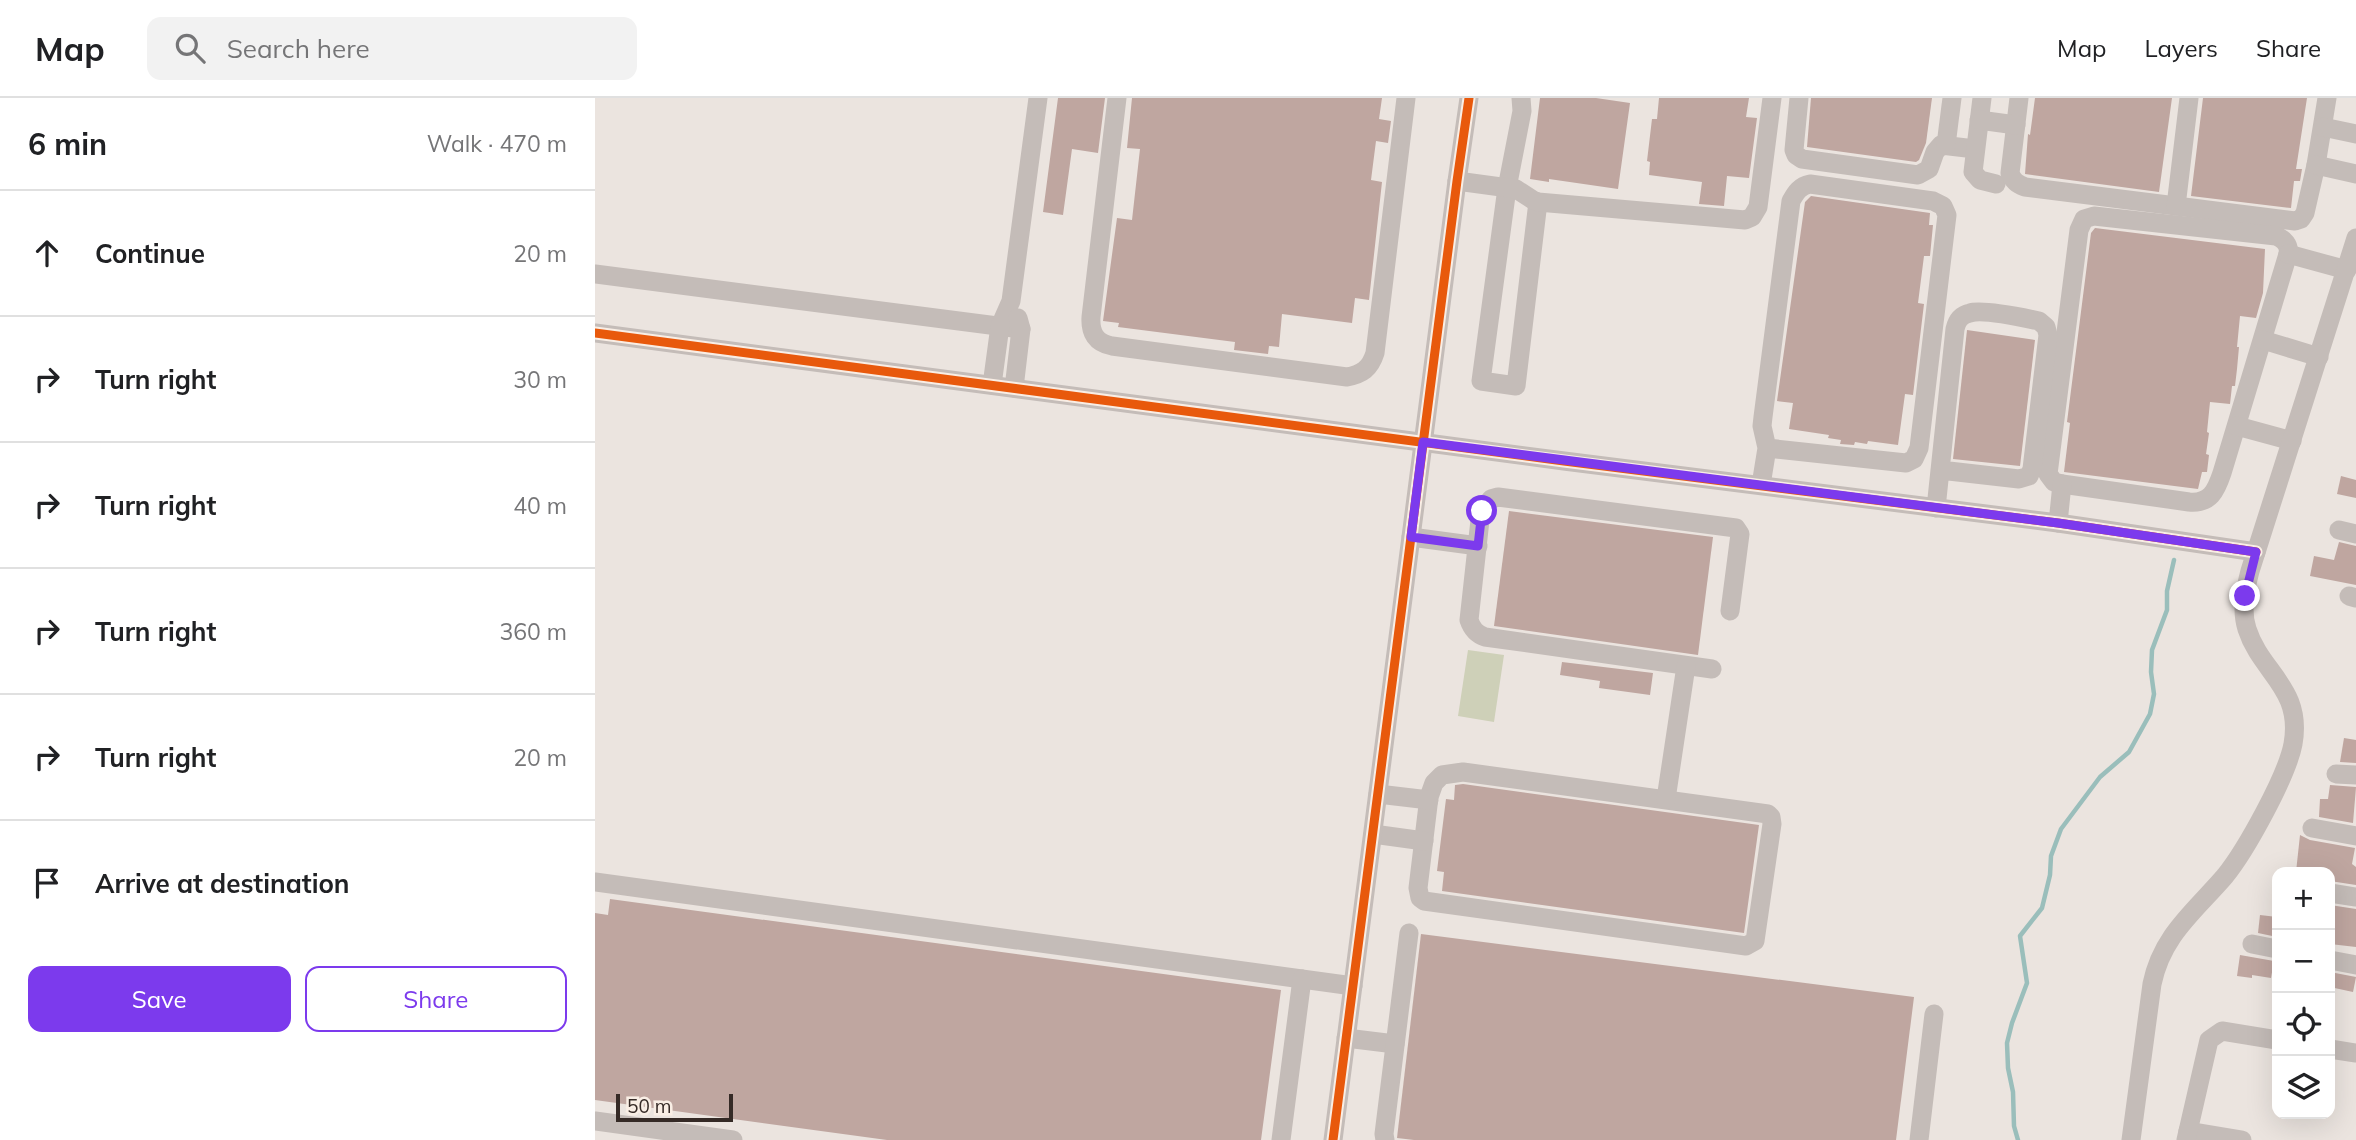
<!DOCTYPE html>
<html lang="en">
<head>
<meta charset="utf-8">
<style>
  :root { --surface:#fff; --page:#f2f2f2; --text:#202124; --muted:#757577; --line:#e0e0e0; --accent:#7c3aed }
  body { margin:0; font-family:Mulish,sans-serif; background:var(--page); color:var(--text) }
  .controls { position:absolute; right:21px; bottom:21px; display:grid; overflow:hidden; border-radius:14px; box-shadow:0 7px 28px #0002 }
  .controls button { width:63px; height:63px; display:grid; place-items:center; padding:0; border:0; border-bottom:2px solid var(--line); background:var(--surface); color:var(--text); font:35px sans-serif }
  .scale { position:absolute; left:21px; bottom:18px; width:117px; box-sizing:border-box; padding-left:7px; border:4px solid #352a26; border-top:0; font-size:19px; line-height:24px; white-space:nowrap; color:#352a26; -webkit-text-stroke:5px #f9eee5; paint-order:stroke }
  .stop { position:absolute; width:21px; height:21px; margin:-16px; border:5px solid #7c3aed; border-radius:50%; background:#fff }
  .stop.end { background:#7c3aed; border-color:#fff; box-shadow:0 2px 7px #0008 }
  .list { margin:0; padding:0; list-style:none }
  h2 { display:flex; justify-content:space-between; align-items:center; height:91px; margin:0; padding:0 28px; font-size:30px }
  h2 small { font-size:23px; font-weight:400; color:var(--muted) }
  .list li { display:grid; grid-template-columns:46px 1fr auto; gap:21px; align-items:center; box-sizing:border-box; height:126px; padding:0 28px; border-top:2px solid var(--line) }
  .list b { display:block; font-size:26px; white-space:nowrap }
  .list em { font-size:23px; font-style:normal; color:var(--muted) }
  .actions { display:flex; gap:14px; padding:21px 28px }
  .actions a { flex:1; padding:16px 0; border:2px solid var(--accent); border-radius:14px; text-align:center; font-size:24px; color:var(--accent) }
  .actions .main { background:var(--accent); color:#fff }
  .icon { flex:none; width:38px; height:38px; fill:none; stroke:currentColor; stroke-width:2; stroke-linecap:round; stroke-linejoin:round }
  .map { position:relative; flex:none; width:1761px; height:1042px; overflow:hidden }
  header { display:flex; align-items:center; gap:42px; box-sizing:border-box; height:98px; padding:0 35px; background:var(--surface); border-bottom:2px solid var(--line) }
  header strong { font-size:33px }
  nav { display:flex; gap:38px; margin-inline-start:auto; font-size:24px }
  .search { width:490px; height:63px; background:var(--page); display:flex; align-items:center; gap:18px; box-sizing:border-box; padding:0 24px; border-radius:14px; color:var(--muted); font-size:26px }
  main { display:flex }
  aside { flex:1; background:var(--surface) }
  .map>svg:first-child { display:block }
  .green { fill:#ced0b8 }
  .lines { fill:none; stroke-linecap:round; stroke-linejoin:round }
  .stream { stroke:#9abebb; stroke-width:4.5 }
  .building { fill:#bfa6a0 }
  .minor { stroke:#c4bcb8; stroke-width:19 }
  .cycleway-casing { stroke:#f9eee5; stroke-width:13 }
  .cycleway { stroke:#e8590c; stroke-width:9 }
  .route { stroke:#7c3aed; stroke-width:9 }
</style>
</head>
<body>
<header>
<strong>Map</strong>
<div class="search"><svg class="icon" aria-label="search" viewBox="0 0 24 24"><circle cx="10" cy="10" r="6"/><path d="M15 15l6 6"/></svg>Search here</div>
<nav><a>Map</a><a>Layers</a><a>Share</a></nav>
</header>
<main>
<aside>
<h2>6 min<small>Walk · 470 m</small></h2>
<ul class="list">
<li><svg class="icon" aria-label="ahead" viewBox="0 0 24 24"><path d="M12 20V5M6 11l6-6 6 6"/></svg><div><b>Continue</b></div><em>20 m</em></li>
<li><svg class="icon" aria-label="right" viewBox="0 0 24 24"><path d="M7 20v-9h11M14 6l5 5-5 5"/></svg><div><b>Turn right</b></div><em>30 m</em></li>
<li><svg class="icon" aria-label="right" viewBox="0 0 24 24"><path d="M7 20v-9h11M14 6l5 5-5 5"/></svg><div><b>Turn right</b></div><em>40 m</em></li>
<li><svg class="icon" aria-label="right" viewBox="0 0 24 24"><path d="M7 20v-9h11M14 6l5 5-5 5"/></svg><div><b>Turn right</b></div><em>360 m</em></li>
<li><svg class="icon" aria-label="right" viewBox="0 0 24 24"><path d="M7 20v-9h11M14 6l5 5-5 5"/></svg><div><b>Turn right</b></div><em>20 m</em></li>
<li><svg class="icon" aria-label="arrive" viewBox="0 0 24 24"><path d="M6 21V4h12l-3 4 3 4H6"/></svg><div><b>Arrive at destination</b></div></li>
</ul>
<div class="actions"><a class="main">Save</a><a>Share</a></div>
</aside>
<div class="map">
<svg width="1761" height="1042" viewBox="0 0 1761 1042">
  <rect width="100%" height="100%" fill="#ebe4df"/>
  <path class="green" d="M873,552L909,557L899,624L863,618Z"/>
  <g class="lines">
    <path class="stream" d="M1423,1042L1419,1028L1418,994L1413,970L1412,945L1417,925L1432,885L1425,838L1447,810L1455,777L1456,758L1466,731L1505,679L1534,654L1555,616L1559,596L1556,574L1557,552L1572,512V493L1579,462"/>
  </g>
  <g class="building">
    <path d="M463,0H510L503,55L477,51L468,117L448,114Z"/>
    <path d="M537,0H787L784,21L796,23L793,45L781,43L776,82L787,84L774,202L760,200L757,225L687,216L684,249L674,248L673,256L639,252L640,244L523,229L524,225L508,223L522,120L537,122L545,51L532,50Z"/>
    <path d="M945,0H1001L1035,5L1023,91L954,81V84L935,81Z"/>
    <path d="M1064,0H1154L1151,19L1162,20L1154,80L1132,78L1129,108L1104,106L1107,84L1054,77L1055,64L1052,63L1057,21H1062Z"/>
    <path d="M1216,0H1337L1331,45L1324,62L1321,64L1212,49Z"/>
    <path d="M1440,0H1577L1564,94L1430,76L1433,36L1435,37Z"/>
    <path d="M1608,0H1712L1701,71H1707L1705,83H1699L1696,110L1596,98Z"/>
    <path d="M1216,98L1335,115L1334,127H1338L1335,158H1329L1323,205L1329,206L1318,297L1310,296L1303,347L1273,343L1272,346L1260,344L1259,347L1245,346L1246,342L1233,340L1234,337L1194,331L1198,305L1182,303L1210,104Z"/>
    <path d="M1500,130L1670,151L1668,195L1661,220L1645,218L1642,249H1644L1642,271L1640,288H1637L1635,306L1615,304L1612,334L1614,335L1611,356L1614,357L1612,374H1607L1603,391L1469,374L1475,325L1472,324L1496,135Z"/>
    <path d="M1372,232L1440,242L1425,368L1358,361Z"/>
    <path d="M1746,378L1761,382V400L1742,396Z"/>
    <path d="M914,413L1118,439L1103,557L899,528Z"/>
    <path d="M1744,444L1761,448V487L1715,478L1719,458L1739,462Z"/>
    <path d="M967,564L1058,575L1055,597L1004,590L1005,583L965,577Z"/>
    <path d="M1749,640L1761,642V665L1745,664Z"/>
    <path d="M868,686L1164,727L1149,835L847,793L849,774L842,773L851,701L859,702L860,687Z"/>
    <path d="M1735,687L1761,689L1758,725L1724,719L1725,701H1733Z"/>
    <path d="M1705,737L1715,742L1760,750L1757,766L1761,769V787L1735,783V774H1701Z"/>
    <path d="M15,801L686,892L666,1042H292L0,1002V815L13,817Z"/>
    <path d="M1735,807L1761,811V849L1735,846Z"/>
    <path d="M1665,817L1682,819V839L1663,835Z"/>
    <path d="M826,836L1319,899L1301,1042H819L802,1040Z"/>
    <path d="M1645,857L1679,863L1676,880L1657,877V880L1642,878Z"/>
    <path d="M1735,874L1761,879L1758,894L1735,889Z"/>
  </g>
  <g class="lines">
    <g class="minor">
      <path d="M522,0L496,219C495,235 501,245 517,248L752,279C767,276 775,271 780,255L811,0"/>
      <path d="M926,0L927,13L912,90L886,283L921,288L943,104"/>
      <path d="M1204,0L1199,52L1201,57L1207,61L1323,77L1334,71L1340,54L1346,47L1380,51"/>
      <path d="M1387,0L1378,74L1385,82L1401,86"/>
      <path d="M1424,0L1415,75C1418,83 1422,86 1430,89L1581,108"/>
      <path d="M1594,0L1581,108L1700,123L1706,121L1710,115L1721,67L1732,0"/>
      <path d="M1384,22L1421,27"/>
      <path d="M1728,29L1761,36"/>
      <path d="M1351,47L1357,0"/>
      <path d="M1721,67L1761,76"/>
      <path d="M862,83L921,91L938,102L943,104L1150,122L1157,119L1163,109L1177,0"/>
      <path d="M1499,118L1681,138C1689,141 1695,147 1693,156L1627,375C1621,393 1615,406 1594,404L1467,386L1459,384L1453,376L1484,132L1489,121Z"/>
      <path d="M1693,156L1752,172"/>
      <path d="M0,176L426,231"/>
      <path d="M0,235L969,363L1463,425L1661,454"/>
      <path d="M1668,242L1724,259"/>
      <path d="M397,287L405,228L416,203L443,0"/>
      <path d="M419,290L426,231L423,220"/>
      <path d="M1642,328L1697,343"/>
      <path d="M1166,387L1172,350L1167,328L1168,319L1196,103C1201,94 1205,88 1215,86L1338,103L1348,108L1352,117L1324,350L1319,361L1311,365L1172,350"/>
      <path d="M1341,410L1360,231C1362,222 1366,217 1375,215C1387,211 1430,220 1444,223L1451,229L1453,237L1437,371L1434,378L1424,381L1345,372"/>
      <path d="M1463,425L1467,386"/>
      <path d="M1744,432L1761,436"/>
      <path d="M816,439L883,448"/>
      <path d="M1754,498L1761,500"/>
      <path d="M1117,571L890,539C881,536 877,531 874,522L886,413L896,401L903,399L1141,430L1145,436L1135,513"/>
      <path d="M868,674L1173,716L1176,719L1177,726L1160,843L1151,848L829,803L825,800L823,790L834,699L839,685L847,677Z"/>
      <path d="M1741,676L1761,677"/>
      <path d="M783,696L834,702"/>
      <path d="M1071,701L1091,568"/>
      <path d="M1717,730L1761,738"/>
      <path d="M778,736L829,743"/>
      <path d="M0,784L758,888"/>
      <path d="M1735,795L1761,799"/>
      <path d="M1657,846L1682,851"/>
      <path d="M1735,862L1761,867"/>
      <path d="M751,940L800,946"/>
      <path d="M1735,951L1761,955"/>
      <path d="M0,1023L138,1042"/>
      <path d="M1593,1033L1647,1042"/>
      <path d="M686,1042L707,881"/>
      <path d="M738,1042L862,83L874,0"/>
      <path d="M790,1042L789,1036L814,835"/>
      <path d="M1324,1042L1339,916"/>
      <path d="M1536,1042L1557,886C1567,837 1600,813 1630,778C1651,752 1692,678 1698,646C1708,590 1666,575 1652,531C1646,512 1650,492 1655,473L1761,140"/>
      <path d="M1591,1042L1614,942L1627,933L1682,942"/>
    </g>
    <g class="cycleway-casing">
      <g id="cycleway">
        <path d="M0,235L969,363L1463,425L1661,454"/>
        <path d="M738,1042L862,83L874,0"/>
      </g>
    </g>
    <use href="#cycleway" class="cycleway"/>
  </g>
  <g class="lines">
    <path class="route" d="M887,413L883,448L816,439L828,344L1463,425L1661,454L1650,498"/>
  </g>
</svg>
<div class="controls">
<button>+</button>
<button>−</button>
<button><svg class="icon" aria-label="locate" viewBox="0 0 24 24"><circle cx="12" cy="12" r="6"/><path d="M12 2v4M12 18v4M2 12h4M18 12h4"/></svg></button>
<button><svg class="icon" aria-label="layers" viewBox="0 0 24 24"><path d="M12 4l9 5-9 5-9-5zM3 14l9 5 9-5"/></svg></button>
</div>
<div class="scale">50 m</div>
<div class="stop" style="left:887px;top:413px"></div>
<div class="stop end" style="left:1650px;top:498px"></div>
</div>
</main>
</body>
</html>
